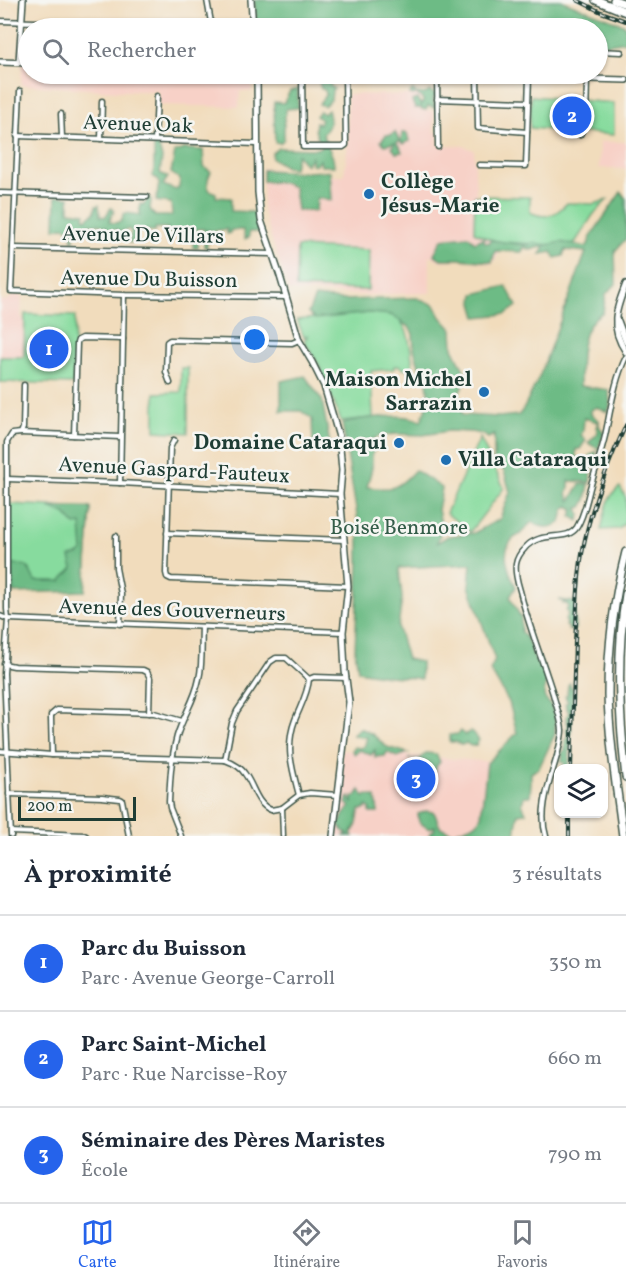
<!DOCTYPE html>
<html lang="fr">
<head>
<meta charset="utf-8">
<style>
  :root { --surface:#fff; --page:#f2f2f3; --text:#1f2937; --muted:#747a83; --line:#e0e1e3; --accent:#2563eb }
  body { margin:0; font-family:Vollkorn,serif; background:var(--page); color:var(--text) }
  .controls { position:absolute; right:18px; bottom:18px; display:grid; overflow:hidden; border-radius:12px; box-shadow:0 2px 4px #0004 }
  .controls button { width:54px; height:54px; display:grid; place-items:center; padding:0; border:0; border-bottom:2px solid var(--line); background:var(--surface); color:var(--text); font:30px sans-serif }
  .scale { position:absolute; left:18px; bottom:15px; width:118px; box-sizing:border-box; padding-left:6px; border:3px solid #1f3d34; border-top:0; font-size:16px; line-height:21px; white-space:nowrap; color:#1f3d34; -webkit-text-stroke:4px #f6f6f2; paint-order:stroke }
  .you { position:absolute; left:255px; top:340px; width:21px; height:21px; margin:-15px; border:4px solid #fff; border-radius:50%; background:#1a73e8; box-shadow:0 0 0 9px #1a73e833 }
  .badge { display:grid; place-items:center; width:39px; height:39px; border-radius:50%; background:var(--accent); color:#fff; font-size:20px; font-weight:700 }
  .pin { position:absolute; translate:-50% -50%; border:3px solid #fff; box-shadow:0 2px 6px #0006 }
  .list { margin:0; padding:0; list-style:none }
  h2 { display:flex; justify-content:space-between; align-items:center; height:78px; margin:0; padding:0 24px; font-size:26px }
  h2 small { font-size:20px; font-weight:400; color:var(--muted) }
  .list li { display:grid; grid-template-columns:39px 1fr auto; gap:18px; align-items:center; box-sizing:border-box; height:96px; padding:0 24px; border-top:2px solid var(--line) }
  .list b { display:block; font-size:22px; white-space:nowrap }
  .list p { margin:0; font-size:20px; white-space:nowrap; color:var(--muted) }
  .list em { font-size:20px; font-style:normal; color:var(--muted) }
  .icon { flex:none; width:33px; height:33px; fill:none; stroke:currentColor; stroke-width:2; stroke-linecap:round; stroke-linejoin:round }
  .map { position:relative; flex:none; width:626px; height:836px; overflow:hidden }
  .search { position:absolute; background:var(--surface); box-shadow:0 2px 4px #0004; left:18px; right:18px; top:18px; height:66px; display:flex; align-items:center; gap:15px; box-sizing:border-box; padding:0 21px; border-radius:33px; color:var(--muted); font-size:22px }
  .sheet { height:366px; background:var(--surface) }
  nav { display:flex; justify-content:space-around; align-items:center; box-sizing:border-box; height:84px; border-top:2px solid var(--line); background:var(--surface); font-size:16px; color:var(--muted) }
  nav a { display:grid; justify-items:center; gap:3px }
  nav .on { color:var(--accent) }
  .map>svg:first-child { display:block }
  .built { fill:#f7d1c7 }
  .green { fill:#87db9e; stroke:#538c69; stroke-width:1.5 }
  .forest { fill:#6dbb85; stroke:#467c5c; stroke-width:1.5; fill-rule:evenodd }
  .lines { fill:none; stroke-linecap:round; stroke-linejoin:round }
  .minor-casing { stroke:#3e5548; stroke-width:7 }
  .tertiary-casing { stroke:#3e5548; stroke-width:8 }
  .primary-casing { stroke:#3e5548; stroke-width:10 }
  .minor { stroke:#fff; stroke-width:4 }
  .tertiary { stroke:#fff; stroke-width:5 }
  .primary { stroke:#fff; stroke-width:7 }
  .rail-casing { stroke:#1f3d34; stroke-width:4 }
  .rail { stroke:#f6f6f2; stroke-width:1.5; stroke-dasharray:4.5; stroke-linecap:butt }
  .poi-dot { fill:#1f6fb2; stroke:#f6f6f2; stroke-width:2 }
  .labels { text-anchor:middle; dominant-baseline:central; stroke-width:5; stroke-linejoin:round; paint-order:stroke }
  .street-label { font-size:21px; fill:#1f3d34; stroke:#f6f6f2 }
  .poi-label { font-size:21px; font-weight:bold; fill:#1f3d34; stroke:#f6f6f2; text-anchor:start }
  .park-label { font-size:21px; fill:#345d49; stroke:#f6f6f2 }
</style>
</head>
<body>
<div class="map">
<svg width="626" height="836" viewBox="0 0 626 836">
  <rect width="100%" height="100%" fill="#f6f6f2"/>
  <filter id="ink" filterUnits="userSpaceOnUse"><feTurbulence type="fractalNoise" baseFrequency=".0167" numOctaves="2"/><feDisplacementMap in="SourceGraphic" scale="12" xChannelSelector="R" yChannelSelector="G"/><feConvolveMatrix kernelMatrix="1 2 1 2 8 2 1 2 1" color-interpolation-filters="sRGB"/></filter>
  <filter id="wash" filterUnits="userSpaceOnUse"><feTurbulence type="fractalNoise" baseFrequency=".008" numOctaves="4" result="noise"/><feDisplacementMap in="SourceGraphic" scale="24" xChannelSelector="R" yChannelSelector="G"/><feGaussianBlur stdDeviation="1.35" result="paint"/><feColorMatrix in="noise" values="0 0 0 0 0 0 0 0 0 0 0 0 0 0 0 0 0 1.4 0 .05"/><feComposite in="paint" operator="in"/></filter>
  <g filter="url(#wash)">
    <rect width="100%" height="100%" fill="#f1dcbc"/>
    <g class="built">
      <path d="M24,46H28V74H248L251,75L252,92L240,91L239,107L158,105V91H117L21,85L22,65L19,62Z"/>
      <path d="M347,94L420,95L419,110L434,111V132H438V145L463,146L474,150L476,190L474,232L501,242L498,255L492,264L461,260L440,261L430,255V293L360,295L289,291L272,241L263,210L262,168L336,176L344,175L348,143Z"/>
      <path d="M600,142H626V169L599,168Z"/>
      <path d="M13,295H22L21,317L24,319L23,382H0V300L7,301Z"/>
      <path d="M342,750L495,762L486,831L446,832L444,836H334Z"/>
    </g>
    <g class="green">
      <path d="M531,96L614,103V135L530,128Z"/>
      <path d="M475,196L530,197V212C546,220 556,215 567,203L594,204L607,200L593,215L573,246L501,242L487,238L474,232Z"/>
      <path d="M297,247L369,250L368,290L296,288Z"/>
      <path d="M369,313C375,313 382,313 388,314C411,319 410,349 413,368L402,369L401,366H394V369L371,371L373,418L341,421L319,365L304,341L308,335L304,337L297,320Z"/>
      <path d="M25,314L75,316L73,384L0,382V357H24Z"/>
      <path d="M181,368H188V433L155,431V393L181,392Z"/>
      <path d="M480,438L504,488L470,532L446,513Z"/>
      <path d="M620,487L626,498V522L619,529L601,530C605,515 606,496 620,487Z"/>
      <path d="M9,504L91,508L85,591L10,592Z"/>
      <path d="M407,777L425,779L423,795L405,794Z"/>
    </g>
    <g class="forest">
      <path d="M254,0H561L623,24L626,27V41L604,45L598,40V28H257Z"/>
      <path d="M317,74H334L331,77L332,79L330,80V85L334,89L332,90L331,100L324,106L319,104L326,94L325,90L321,89Z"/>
      <path d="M298,89V108L286,109L284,123V139L280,143L275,142L274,102L284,103L290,91Z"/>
      <path d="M412,90L415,91V93L425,94L430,91L436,95L433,99L435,108L428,106L426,110L421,109V107L420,108H415L412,101L417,99L421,105L423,102V99L415,93L414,95L410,94Z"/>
      <path d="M328,110C331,119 331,127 323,133C325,148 334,150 334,166H321L320,160L316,165L311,164L312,156L306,165L297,154L294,168L286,167L272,158V153L278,148L317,149L322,146L316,133L315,129L316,122L319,124L321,120L316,116L320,111L324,114Z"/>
      <path d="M395,132L399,140H401L402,133H407L409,141L403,144L400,141L396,143L400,147L402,152L396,153L392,147L394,144V143L385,145L381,141L386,135H391Z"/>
      <path d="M154,144H158L162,158L160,173L168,177L163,185L176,190L179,187L180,179L171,173L175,152L184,149L203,150L204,167L211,172C207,178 207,184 209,190L216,193V197L231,198V211L254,212L260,232H249V237L245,239L243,230H231L230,233L227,234V229L214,231L207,230V247H204V229H197L198,248H193V228L187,229L182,232L167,233L168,228H155V232L146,230L135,233L134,242L129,243L131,231L128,229L118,233L117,229L108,230L107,227L98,224H89L88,228L74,232V240L72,241L71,229L63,227L55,229L56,196L69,197V211L85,213L84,217L86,219L94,213L96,206L99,205L100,216L105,217L111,208L114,211L109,222L116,223L122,221L123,214L126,213L140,215V204L144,205L149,196L151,200L150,209L155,216H172L171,203L156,201L159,184L158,179L152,176L154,171Z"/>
      <path d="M263,170L302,172L330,171L332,200L317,198L316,211L297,210L294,188L285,183L263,181Z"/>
      <path d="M621,192L626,199V239L615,251L616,284L606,294L603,312C577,327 581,360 580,386L609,390L610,406L608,412L596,407L591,410V414L599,420V426L604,433L598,449L588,443L598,433L596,427L598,422L584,418L583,431L581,435L586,440L580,449H576V457L582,461L585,466L591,454L597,451C595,462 591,471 590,482L569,481V488L567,494L570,501L580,484H589L586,500L582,507L578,508L580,514L579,521L571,516L574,509L568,506L564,510L561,522C551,529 543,529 532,522C528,525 526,529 522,532C520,535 517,536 514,538C499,551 509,572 516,587L510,597L521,618V632L527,639L536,662H541L547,676L544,694L545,699L550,704L555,717V734L539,768L531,773V782L530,796H524L522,804L526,813L518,814L515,836H490L489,831L482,836H429L431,831H434L435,826L429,829L419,822L418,814L426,811L434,812L440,827L453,833L477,823L481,816L487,763L517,733L509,702L490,670L495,660L469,586L471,564L399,568L402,598L398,628L407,659L421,662V679L416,678L388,676L358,671L355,650L359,563V528L342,423C361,418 404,412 421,421L429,399L426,374L421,372L414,349L413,334L409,327L391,315L369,313L315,319L308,313L315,297L341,300L417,298L435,305L441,317L452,329L453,348L467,376L459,393L462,415L499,417L519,415L524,408L540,375L586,252L565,250L563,256L555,258L552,252L541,254L545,247L536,248L531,250L524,247L522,252L495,251L492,262L460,259H441L434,254L442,239L468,236L475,242L484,238V242L489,243L491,240L526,245L533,243L547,245L561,242L587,247L591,236ZM449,431C461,432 478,430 488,438L494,435V463L504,471L510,492L500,519L474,533L448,536L437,543L442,528L438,510L442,488L415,470C397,490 392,490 367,487L372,468V455L374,450L362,446V440L369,441L380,436L394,434L423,435Z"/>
      <path d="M506,286L517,306L506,314L477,317L473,303L474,294Z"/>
      <path d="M305,376L322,400L331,450L313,444L312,419L301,411H281V381Z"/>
      <path d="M79,507L91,508L85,591L14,593L11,565C31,565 26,564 35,581H61L73,568L70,557L77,555L83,551L81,524L75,525L65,514L49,508Z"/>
      <path d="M558,600L575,602V629L568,630L569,627L566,626L567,623L565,620L568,614L566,610L569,607L567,605V603L563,604L564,602Z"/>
      <path d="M570,683L571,687L573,688L569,768H561L564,767L565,763L561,762L563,757L561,754L565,750V740L568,739L566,729L569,725L566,723L569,722L568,720L566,721V717L569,713L565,704L568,702L565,696L567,695L568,685Z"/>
      <path d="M360,728L372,734L387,747L408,753L397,757L387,752L385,756L375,757V750L371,755L360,750L355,754L352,751L354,747L361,748L365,745L367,737H360L353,735Z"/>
      <path d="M461,731L465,735L471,731L479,740L476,745L471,746L466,743L462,745L456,742H450V735L458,734Z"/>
      <path d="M426,753L436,754L440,762L436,767L435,774H430L428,764L424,761L408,759H420Z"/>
      <path d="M360,790L364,797L367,795L376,797L378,813H370V808L366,806V809L360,810C356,820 360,824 351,833L353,836H343L348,834L343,831V828L341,829L338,823L341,822L342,817L350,807L346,803L348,798L350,797L352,803H353V797L356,796Z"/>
    </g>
  </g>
  <g filter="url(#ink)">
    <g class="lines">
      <g class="minor-casing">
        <g id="minor">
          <path d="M207,0L212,28"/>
          <path d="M0,21L211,27"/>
          <path d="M598,51L621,52"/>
          <path d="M302,74L303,147H343L346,145L345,74"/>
          <path d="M437,75L438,147"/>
          <path d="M477,76L478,128L527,132"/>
          <path d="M20,91L11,291L124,295L286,297"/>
          <path d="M437,99L528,102"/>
          <path d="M61,114L62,137"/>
          <path d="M580,135L586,123L587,79"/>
          <path d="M17,136L257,144"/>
          <path d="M101,139L102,101"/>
          <path d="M155,140L157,96"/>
          <path d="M479,165L526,166L529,77"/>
          <path d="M0,193L147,197"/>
          <path d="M13,248L272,254"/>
          <path d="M170,383L166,372L167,342L170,340L292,343L299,340"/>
          <path d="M21,433L120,437"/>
          <path d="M74,435L77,343L78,340L82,338L123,339"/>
          <path d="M174,440L170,448L166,573L167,577L171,579L348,586"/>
          <path d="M7,479L120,483L340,494"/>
          <path d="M120,483L124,295"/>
          <path d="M167,533L344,540"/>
          <path d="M116,536V568L121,594L120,624"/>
          <path d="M0,616L8,619L343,632"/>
          <path d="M4,664L14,666L143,670L147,672L150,678L149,713"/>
          <path d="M309,679L314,677L346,678"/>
          <path d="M0,751L52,755L225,760C233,763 241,767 245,774C254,786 256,804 271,810L282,808L299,795L304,794L310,793L338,795"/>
          <path d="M52,755L51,719V715L57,710L154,713L182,721"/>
          <path d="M225,760L232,723L237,711L270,662L276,658H286L309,679"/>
          <path d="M9,794L102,797L120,799L122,800L129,836"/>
          <path d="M299,795C292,769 285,746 295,720C300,707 308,693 309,679"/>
          <path d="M282,808L283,836"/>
          <path d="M11,832L84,835L86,836"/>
          <path d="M11,836L4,673L8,619L7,609V442L12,434L21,433L23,428L24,385"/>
          <path d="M181,836L170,808L169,802C170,780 171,758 177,736C183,716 195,700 199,679C203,663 201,644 202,627"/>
          <path d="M546,836C538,810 550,781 557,756C559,748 562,738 562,730C561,718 556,706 553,694C543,662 531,632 522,599C520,588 514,576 516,564C517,558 521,552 525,548C542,529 567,543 577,527C584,515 587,501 590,488C595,471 601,453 605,436C611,409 614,381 626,357"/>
        </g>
      </g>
      <g class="tertiary-casing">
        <g id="tertiary">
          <path d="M251,0L253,28"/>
          <path d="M0,62L28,63"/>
          <path d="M19,62L23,0"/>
          <path d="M257,74L258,192L261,220L280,276L299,340L312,362L324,386L339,437L342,470L340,494L348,586L343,632L345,671L349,702L333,836"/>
          <path d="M416,74L626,80"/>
          <path d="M626,284C616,309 609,327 626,352"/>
          <path d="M618,321L626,342"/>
        </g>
      </g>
      <g class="primary-casing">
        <g id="primary">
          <path d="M596,0L626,12"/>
          <path d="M614,0L626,4"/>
          <path d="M626,594C616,655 619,716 626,777"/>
          <path d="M623,836C617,789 609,741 608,694C608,646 614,599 626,552"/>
        </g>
      </g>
      <use href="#minor" class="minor"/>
      <use href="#tertiary" class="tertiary"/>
      <use href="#primary" class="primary"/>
      <g class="rail-casing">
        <g id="rail">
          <path d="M577,0L601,12L626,21"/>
          <path d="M571,768C572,726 574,683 575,641C577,612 577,583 582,554C590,509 606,467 626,425"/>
          <path d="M569,836V814"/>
        </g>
      </g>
      <use href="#rail" class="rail"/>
    </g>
  </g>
  <g class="poi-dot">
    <circle cx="369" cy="194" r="6"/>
    <circle cx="484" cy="392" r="6"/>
    <circle cx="399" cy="443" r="6"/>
    <circle cx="446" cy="460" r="6"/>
  </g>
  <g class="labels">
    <g class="street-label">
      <text transform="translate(138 125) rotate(2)">Avenue Oak</text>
      <text transform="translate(143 236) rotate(1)">Avenue De Villars</text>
      <text transform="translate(149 280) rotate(1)">Avenue Du Buisson</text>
      <text transform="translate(174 471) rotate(3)">Avenue Gaspard-Fauteux</text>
      <text transform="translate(172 611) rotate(2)">Avenue des Gouverneurs</text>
    </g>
    <g class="poi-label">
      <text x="381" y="182">Collège<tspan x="381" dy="24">Jésus-Marie</tspan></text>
      <text x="472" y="380" text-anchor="end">Maison Michel<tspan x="472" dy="24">Sarrazin</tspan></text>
      <text x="387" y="443" text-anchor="end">Domaine Cataraqui</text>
      <text x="458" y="460">Villa Cataraqui</text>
    </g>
    <g class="park-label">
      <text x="399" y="528">Boisé Benmore</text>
    </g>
  </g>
</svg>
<div class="controls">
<button><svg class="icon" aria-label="layers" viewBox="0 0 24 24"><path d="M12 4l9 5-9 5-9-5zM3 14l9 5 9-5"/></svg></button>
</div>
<div class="scale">200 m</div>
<div class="you"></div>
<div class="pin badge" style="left:49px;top:349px">1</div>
<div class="pin badge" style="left:572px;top:116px">2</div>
<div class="pin badge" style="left:416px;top:779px">3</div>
<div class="search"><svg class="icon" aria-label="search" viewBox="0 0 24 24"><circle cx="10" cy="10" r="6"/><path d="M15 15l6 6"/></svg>Rechercher</div>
</div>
<section class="sheet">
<h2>À proximité<small>3 résultats</small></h2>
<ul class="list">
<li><span class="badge">1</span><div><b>Parc du Buisson</b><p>Parc · Avenue George-Carroll</p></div><em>350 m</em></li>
<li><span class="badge">2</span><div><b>Parc Saint-Michel</b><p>Parc · Rue Narcisse-Roy</p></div><em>660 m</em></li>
<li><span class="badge">3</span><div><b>Séminaire des Pères Maristes</b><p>École</p></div><em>790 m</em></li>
</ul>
</section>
<nav>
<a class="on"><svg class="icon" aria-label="map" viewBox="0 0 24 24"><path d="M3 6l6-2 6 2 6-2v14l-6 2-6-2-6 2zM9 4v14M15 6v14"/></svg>Carte</a>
<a><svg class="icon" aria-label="directions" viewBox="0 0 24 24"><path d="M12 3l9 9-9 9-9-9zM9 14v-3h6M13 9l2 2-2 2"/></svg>Itinéraire</a>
<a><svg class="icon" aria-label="saved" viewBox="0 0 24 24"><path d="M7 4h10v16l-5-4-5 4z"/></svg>Favoris</a>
</nav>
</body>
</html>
